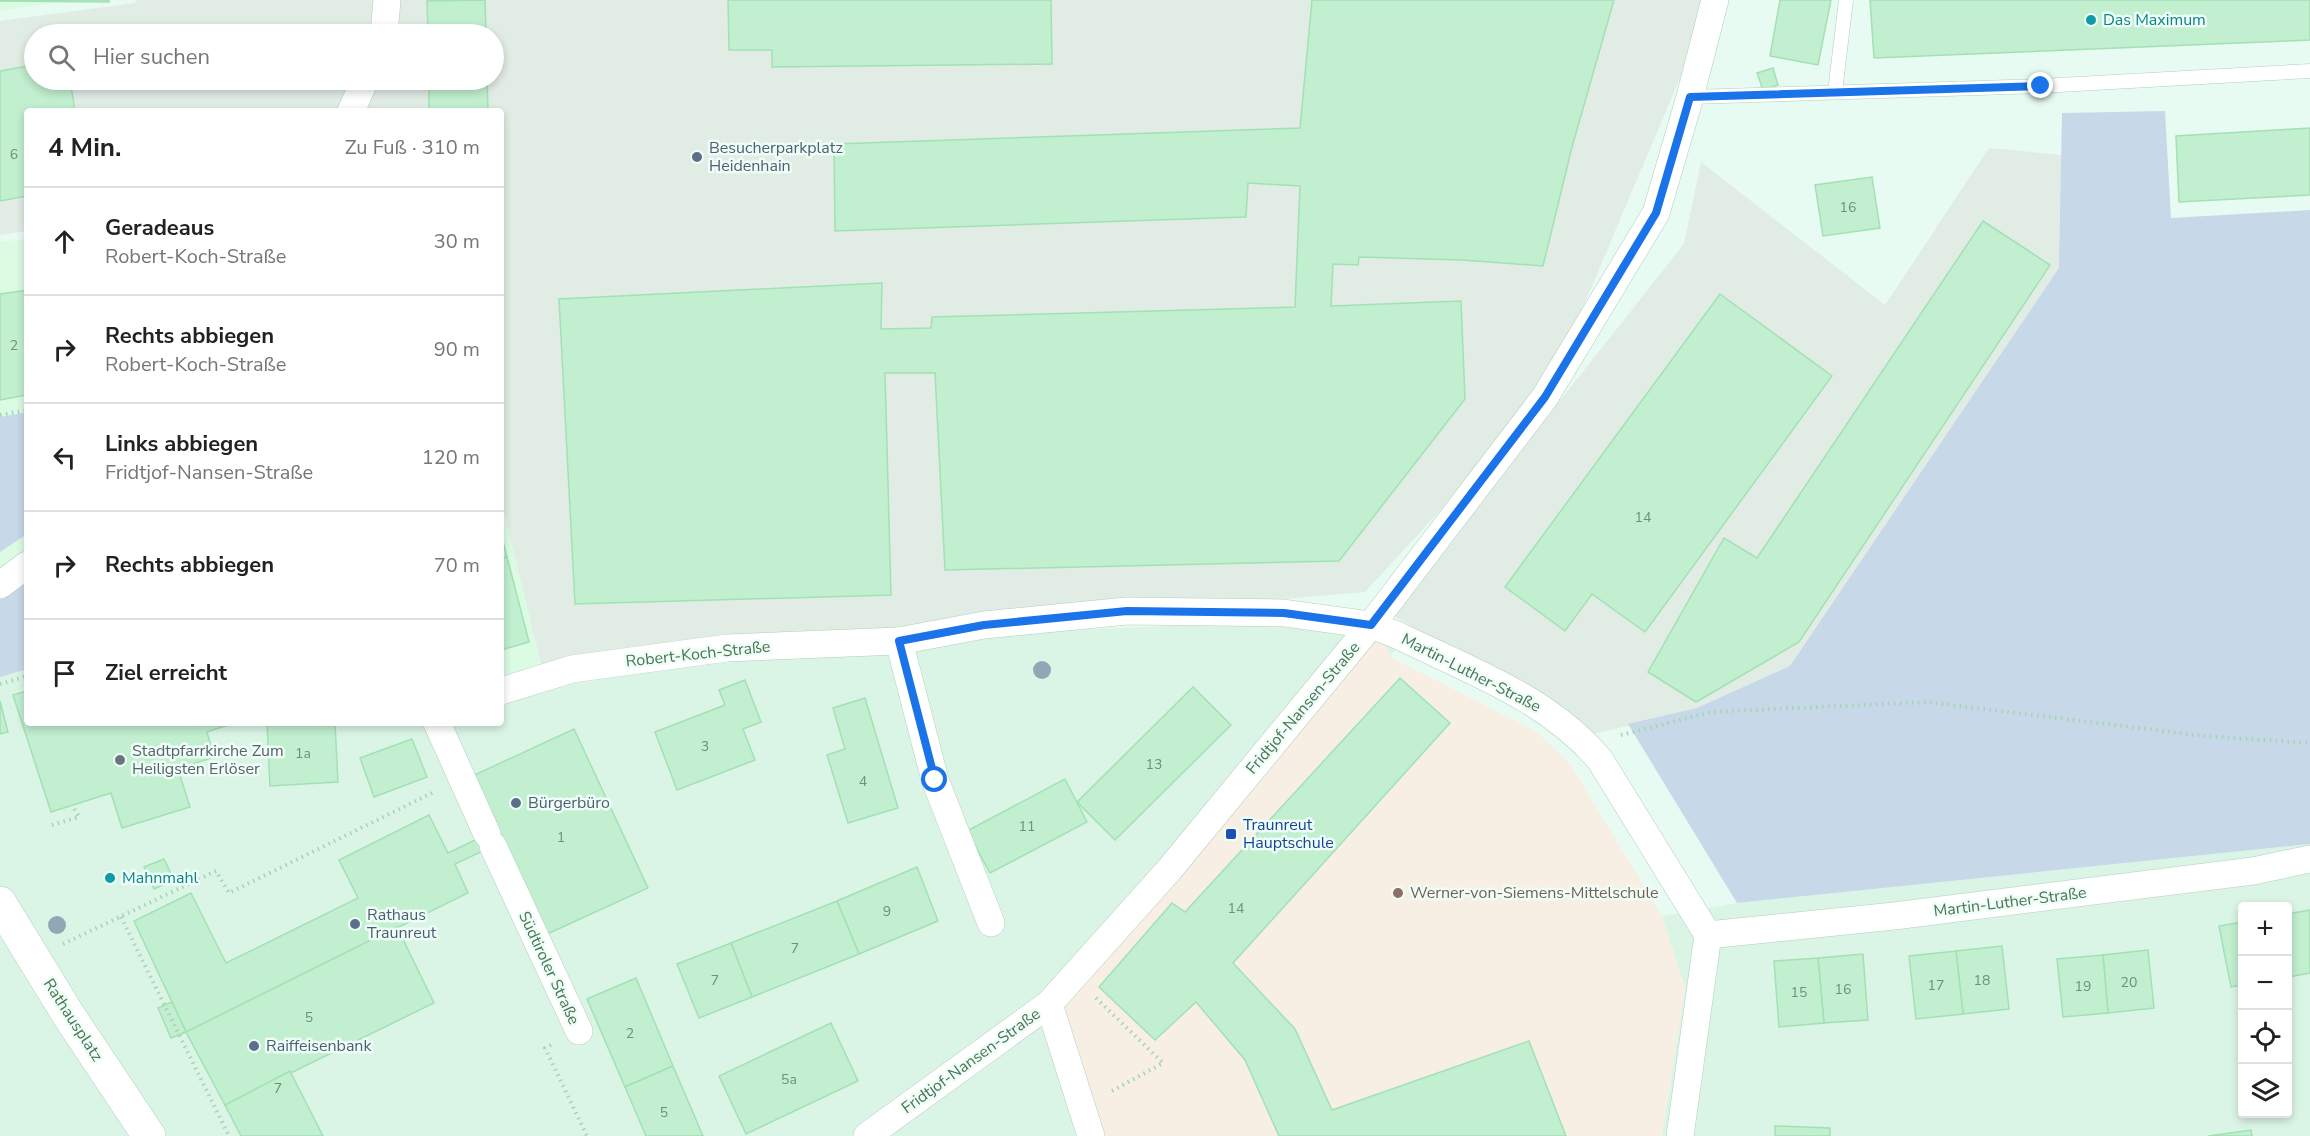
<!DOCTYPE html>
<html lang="de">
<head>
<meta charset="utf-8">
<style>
  :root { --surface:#fff; --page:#f2f2f2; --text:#222; --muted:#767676; --line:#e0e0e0 }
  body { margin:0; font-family:"Nunito Sans",sans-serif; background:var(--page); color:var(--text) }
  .controls { position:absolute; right:18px; bottom:18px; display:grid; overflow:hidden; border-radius:6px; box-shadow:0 3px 9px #0003 }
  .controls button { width:54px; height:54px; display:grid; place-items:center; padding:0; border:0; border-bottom:2px solid var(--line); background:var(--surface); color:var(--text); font:30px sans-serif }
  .stop { position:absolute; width:18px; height:18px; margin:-14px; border:4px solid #1a73e8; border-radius:50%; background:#fff }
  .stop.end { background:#1a73e8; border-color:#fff; box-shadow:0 2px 6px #0008 }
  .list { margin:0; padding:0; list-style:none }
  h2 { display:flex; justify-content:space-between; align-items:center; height:78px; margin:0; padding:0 24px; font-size:26px }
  h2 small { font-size:20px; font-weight:400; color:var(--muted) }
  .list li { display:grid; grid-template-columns:39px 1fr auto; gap:18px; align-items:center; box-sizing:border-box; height:108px; padding:0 24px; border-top:2px solid var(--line) }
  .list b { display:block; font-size:22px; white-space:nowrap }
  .list p { margin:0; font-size:20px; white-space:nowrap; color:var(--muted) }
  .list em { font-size:20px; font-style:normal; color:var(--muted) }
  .icon { flex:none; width:33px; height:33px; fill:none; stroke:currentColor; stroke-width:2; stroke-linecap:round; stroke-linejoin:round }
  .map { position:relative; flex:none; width:2310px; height:1136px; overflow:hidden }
  .search { position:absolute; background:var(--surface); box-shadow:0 3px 9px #0003; left:24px; top:24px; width:480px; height:66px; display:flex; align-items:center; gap:15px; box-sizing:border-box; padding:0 21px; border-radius:33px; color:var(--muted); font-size:22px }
  .panel { position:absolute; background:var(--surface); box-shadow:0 3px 9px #0003; left:24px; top:108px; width:480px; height:618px; border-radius:6px }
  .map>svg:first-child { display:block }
  .residential { fill:#daf5e6; fill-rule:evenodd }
  .commercial { fill:#dcfbe3 }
  .industrial { fill:#e1ece5; fill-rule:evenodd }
  .education { fill:#f8efe4 }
  .green { fill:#c7d8e9 }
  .building { fill:#c1efcf; stroke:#a2e1b4; stroke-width:1.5 }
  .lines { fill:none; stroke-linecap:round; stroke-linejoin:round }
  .lane-casing { stroke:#b1cfbb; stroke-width:15 }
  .street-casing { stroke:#b1cfbb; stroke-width:28 }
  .secondary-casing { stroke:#afd1bb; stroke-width:34 }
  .path { stroke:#a4d5b2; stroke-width:4; stroke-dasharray:1.5 4.5; stroke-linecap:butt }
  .lane { stroke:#fff; stroke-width:14 }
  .street { stroke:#fff; stroke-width:27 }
  .secondary { stroke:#fff; stroke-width:33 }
  .tree { fill:#92a7b6 }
  .route { stroke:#1a73e8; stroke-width:8 }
  .culture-dot { fill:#0f9aa8; stroke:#eefef6; stroke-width:2 }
  .service-dot { fill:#5c6f8a; stroke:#eefef6; stroke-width:2 }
  .worship-dot { fill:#6b7280; stroke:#eefef6; stroke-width:2 }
  .transit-dot { fill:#1a4fb4; stroke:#eefef6; stroke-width:2 }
  .education-dot { fill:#8d6e63; stroke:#eefef6; stroke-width:2 }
  .labels { text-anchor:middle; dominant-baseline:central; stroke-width:5; stroke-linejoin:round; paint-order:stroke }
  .number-label { font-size:14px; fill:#6a9375 }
  .culture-label { font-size:16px; fill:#0d838f; stroke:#eefef6; text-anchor:start }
  .service-label { font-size:16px; fill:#4e5e75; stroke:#eefef6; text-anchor:start }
  .street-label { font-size:16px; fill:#4d7457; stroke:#eefef6 }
  .worship-label { font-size:16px; fill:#5b616d; stroke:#eefef6; text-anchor:start }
  .transit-label { font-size:16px; fill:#164399; stroke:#eefef6; text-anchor:start }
  .education-label { font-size:16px; fill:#785e54; stroke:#eefef6; text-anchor:start }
</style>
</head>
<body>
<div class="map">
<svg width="2310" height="1136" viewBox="0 0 2310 1136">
  <rect width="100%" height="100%" fill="#e8fbf2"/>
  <g class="residential">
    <path d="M27,565V723H501V687L543,672L984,633L1282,622L1400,645L1071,1018L1123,1136H0V585Z"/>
    <path d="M2310,844V1136H1662L1685,988L1662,916L1737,903ZM2242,906H2288V1114H2242Z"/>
  </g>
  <g class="commercial">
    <path d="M0,0H76L0,11Z"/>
    <path d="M27,239V564L0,585V242Z"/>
    <path d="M501,500L543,672L501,687Z"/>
  </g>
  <g class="industrial">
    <path d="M136,0H1713L1545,397L1365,592L984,625L543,672L501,500V111H27V231L0,235V21L135,3ZM34,34H494V80H34Z"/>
    <path d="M1989,148L2134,162L1791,668L1698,709L1589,735L1391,614L1684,244L1701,162L1885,305Z"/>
  </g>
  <path class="education" d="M1371,625L1394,659L1536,731L1569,762L1662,916L1685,988L1662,1136H1092L1049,1004Z"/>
  <g class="green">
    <path d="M2165,111L2171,218L2310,210V844L1737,903L1628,724L1697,708L1790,666L2059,268L2062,113Z"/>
    <path d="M27,412V534L0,552V417Z"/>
    <path d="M27,576V669L0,677V596Z"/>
  </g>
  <g class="building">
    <path d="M0,0H109V2L0,1Z"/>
    <path d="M485,0L486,34H428L427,1Z"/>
    <path d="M728,0H1051L1052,64L772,67V50H729Z"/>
    <path d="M1312,0H1614L1572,147L1543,266L1462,260L1359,257L1358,265L1333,264L1331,306L1461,301L1465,399L1339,561L945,570L935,373H885L891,595L575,604L559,299L882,283L881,329L931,328L932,317L1295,307L1300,186L1248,183L1246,217L835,231L834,144L1300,128Z"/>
    <path d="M1780,0H1831L1818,65L1770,56Z"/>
    <path d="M1870,0H2310V40L1874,58Z"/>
    <path d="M34,65V80H70L75,111H27V196L0,201V71Z"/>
    <path d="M1773,68L1778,85L1763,90L1757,73Z"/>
    <path d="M429,80H487L488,111H429Z"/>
    <path d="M2310,128V195L2179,202L2176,136Z"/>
    <path d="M1872,177L1880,228L1823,236L1815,185Z"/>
    <path d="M1983,221L2050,265L1799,642L1696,702L1648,672L1724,538L1757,558Z"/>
    <path d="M27,290V395L0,400V294Z"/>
    <path d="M1720,294L1832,376L1645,632L1592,594L1565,631L1505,587Z"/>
    <path d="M501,534L507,557L501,559Z"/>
    <path d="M507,557L529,642L501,650V559Z"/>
    <path d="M1400,678L1450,723L1233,963L1295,1029L1332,1110L1529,1041L1566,1136H1279L1245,1060L1196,1002L1155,1040L1099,987L1172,903L1185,912Z"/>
    <path d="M745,680L761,722L743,729L755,760L677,790L655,732L725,705L719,690Z"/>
    <path d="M1193,687L1231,725L1115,840L1077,802Z"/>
    <path d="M27,691V723H234L207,732L214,757L178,769L190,807L122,828L111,793L51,812L13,695Z"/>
    <path d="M865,698L898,808L848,823L827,755L845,749L833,708Z"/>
    <path d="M0,701L8,732L0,734Z"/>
    <path d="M267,723H335L338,782L270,786Z"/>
    <path d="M574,729L648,888L543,936L470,777Z"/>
    <path d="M412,739L427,777L374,797L360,758Z"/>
    <path d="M1065,779L1087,822L990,873L967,831Z"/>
    <path d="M429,815L448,853L494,831L500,843L455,864L468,893L186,1032L134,921L191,893L226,963L358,898L339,860Z"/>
    <path d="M164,859L174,880L154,889L144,867Z"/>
    <path d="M917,867L938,921L859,954L837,901Z"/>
    <path d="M837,901L859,954L752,997L731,943Z"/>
    <path d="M2310,910V973L2288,977V914Z"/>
    <path d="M2242,922V985L2231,987L2219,926Z"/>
    <path d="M397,927L434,1003L225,1105L186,1032Z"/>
    <path d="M731,943L752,997L699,1018L677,964Z"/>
    <path d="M2002,946L2009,1009L1963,1014L1956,951Z"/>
    <path d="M2148,950L2154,1008L2108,1013L2103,955Z"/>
    <path d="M1956,951L1963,1014L1916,1019L1909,956Z"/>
    <path d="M1863,954L1868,1020L1824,1023L1818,958Z"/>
    <path d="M2103,955L2108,1013L2063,1017L2057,959Z"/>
    <path d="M1818,958L1824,1023L1779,1027L1774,961Z"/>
    <path d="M636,978L673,1066L625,1087L587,999Z"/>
    <path d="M172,1002L186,1032L171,1038L158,1008Z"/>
    <path d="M831,1023L858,1081L746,1134L719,1076Z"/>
    <path d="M673,1066L703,1136H646L625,1087Z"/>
    <path d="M290,1071L323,1136H241L225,1105Z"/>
    <path d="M1775,1126L1830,1128V1136H1775Z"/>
    <path d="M2251,1130L2252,1136H2208Z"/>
  </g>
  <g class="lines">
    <g class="lane-casing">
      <g id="lane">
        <path d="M1835,92L1846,0"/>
        <path d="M1690,97L2041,86L2310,71"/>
      </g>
    </g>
    <g class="street-casing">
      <g id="street">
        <path d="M384,34L387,0"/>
        <path d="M351,111L365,80"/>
        <path d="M0,585L27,565"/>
        <path d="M899,641L984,625L1127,611L1284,613L1371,625L1397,635C1468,670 1548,698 1600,760L1708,935L1680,1136"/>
        <path d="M501,691L572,669L727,648L899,641L935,780L991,923"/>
        <path d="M437,723L487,834"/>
        <path d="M493,846L579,1031"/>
        <path d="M1708,935L1894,916L2253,871L2310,859"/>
        <path d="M1049,1004L1091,1136"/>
        <path d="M867,1136L1049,1004L1169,870L1371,625L1545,397L1656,213L1690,97L1715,0"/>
      </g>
    </g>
    <g class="secondary-casing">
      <path id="secondary" d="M0,903L69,1016L149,1136"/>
    </g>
    <g class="path">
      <path d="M0,415L27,410"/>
      <path d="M0,684L27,676"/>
      <path d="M1621,735L1711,712L1927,702L2203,736L2310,743"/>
      <path d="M52,825L79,817L72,805"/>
      <path d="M121,917L229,1136"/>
      <path d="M63,944L216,871L229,893L434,792"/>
      <path d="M1096,998L1163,1063L1110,1092"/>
      <path d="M551,1045L545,1048L587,1136"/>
    </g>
    <use href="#lane" class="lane"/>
    <use href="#street" class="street"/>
    <use href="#secondary" class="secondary"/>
  </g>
  <g class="tree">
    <circle cx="1042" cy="670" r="9"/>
    <circle cx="57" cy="925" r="9"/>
  </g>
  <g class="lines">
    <path class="route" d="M935,780L899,641L984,625L1127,611L1284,613L1371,625L1545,397L1656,213L1690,97L2041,86"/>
  </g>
  <g class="culture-dot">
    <circle cx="2091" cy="20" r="6"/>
    <circle cx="110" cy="878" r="6"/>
  </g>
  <g class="service-dot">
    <circle cx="697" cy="157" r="6"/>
    <circle cx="516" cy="803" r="6"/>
    <circle cx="355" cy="924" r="6"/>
    <circle cx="254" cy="1046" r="6"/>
  </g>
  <circle class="worship-dot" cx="120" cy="760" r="6"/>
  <rect class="transit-dot" x="1225" y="828" width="12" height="12" rx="3"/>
  <circle class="education-dot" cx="1398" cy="893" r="6"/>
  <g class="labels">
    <g class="number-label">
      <text x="14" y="154">6</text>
      <text x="1848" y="207">16</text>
      <text x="14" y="345">2</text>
      <text x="1643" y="517">14</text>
      <text x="705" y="746">3</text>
      <text x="303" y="753">1a</text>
      <text x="1154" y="764">13</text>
      <text x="863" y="781">4</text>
      <text x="1027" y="826">11</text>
      <text x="561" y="837">1</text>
      <text x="1236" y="908">14</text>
      <text x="887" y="911">9</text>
      <text x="795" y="948">7</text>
      <text x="715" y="980">7</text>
      <text x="1982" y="980">18</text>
      <text x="2129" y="982">20</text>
      <text x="1936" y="985">17</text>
      <text x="2083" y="986">19</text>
      <text x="1843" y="989">16</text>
      <text x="1799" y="992">15</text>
      <text x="309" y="1017">5</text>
      <text x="630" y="1033">2</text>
      <text x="789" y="1079">5a</text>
      <text x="278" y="1088">7</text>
      <text x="664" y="1112">5</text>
    </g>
    <g class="culture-label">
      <text x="2103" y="20">Das Maximum</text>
      <text x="122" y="878">Mahnmahl</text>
    </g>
    <g class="service-label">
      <text x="709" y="148">Besucherparkplatz<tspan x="709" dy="18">Heidenhain</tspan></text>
      <text x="528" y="803">Bürgerbüro</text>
      <text x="367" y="915">Rathaus<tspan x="367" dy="18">Traunreut</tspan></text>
      <text x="266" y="1046">Raiffeisenbank</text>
    </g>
    <g class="street-label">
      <text transform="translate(698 654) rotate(-6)">Robert-Koch-Straße</text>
      <text transform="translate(1471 673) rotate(27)">Martin-Luther-Straße</text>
      <text transform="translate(1303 708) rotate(-50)">Fridtjof-Nansen-Straße</text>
      <text transform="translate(2010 902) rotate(-7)">Martin-Luther-Straße</text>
      <text transform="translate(549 968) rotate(65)">Südtiroler Straße</text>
      <text transform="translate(73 1020) rotate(57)">Rathausplatz</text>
      <text transform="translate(971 1061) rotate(-36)">Fridtjof-Nansen-Straße</text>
    </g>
    <g class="worship-label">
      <text x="132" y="751">Stadtpfarrkirche Zum<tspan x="132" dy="18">Heiligsten Erlöser</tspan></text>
    </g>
    <g class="transit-label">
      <text x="1243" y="825">Traunreut<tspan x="1243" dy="18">Hauptschule</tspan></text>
    </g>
    <g class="education-label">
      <text x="1410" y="893">Werner-von-Siemens-Mittelschule</text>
    </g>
  </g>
</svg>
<div class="controls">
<button>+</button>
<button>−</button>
<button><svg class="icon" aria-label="locate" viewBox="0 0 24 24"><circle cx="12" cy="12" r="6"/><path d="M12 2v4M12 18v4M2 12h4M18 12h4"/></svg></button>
<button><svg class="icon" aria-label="layers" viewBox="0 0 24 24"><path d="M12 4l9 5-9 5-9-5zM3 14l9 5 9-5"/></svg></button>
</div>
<div class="stop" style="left:935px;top:780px"></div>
<div class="stop end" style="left:2041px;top:86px"></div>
<div class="search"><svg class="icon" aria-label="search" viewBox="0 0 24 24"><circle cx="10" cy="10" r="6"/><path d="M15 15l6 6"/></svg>Hier suchen</div>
<section class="panel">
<h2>4 Min.<small>Zu Fuß · 310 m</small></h2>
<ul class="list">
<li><svg class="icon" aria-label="ahead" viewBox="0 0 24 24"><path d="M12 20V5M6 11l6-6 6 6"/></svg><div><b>Geradeaus</b><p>Robert-Koch-Straße</p></div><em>30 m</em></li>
<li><svg class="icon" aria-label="right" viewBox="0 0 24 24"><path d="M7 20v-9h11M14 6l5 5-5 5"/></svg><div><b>Rechts abbiegen</b><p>Robert-Koch-Straße</p></div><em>90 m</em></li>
<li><svg class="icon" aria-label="left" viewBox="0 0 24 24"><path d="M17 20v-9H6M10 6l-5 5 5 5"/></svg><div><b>Links abbiegen</b><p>Fridtjof-Nansen-Straße</p></div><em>120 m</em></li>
<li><svg class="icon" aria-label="right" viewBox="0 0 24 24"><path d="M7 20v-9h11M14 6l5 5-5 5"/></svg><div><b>Rechts abbiegen</b></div><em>70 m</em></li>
<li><svg class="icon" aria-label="arrive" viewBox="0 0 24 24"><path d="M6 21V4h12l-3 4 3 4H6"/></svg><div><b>Ziel erreicht</b></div></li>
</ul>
</section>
</div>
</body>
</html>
